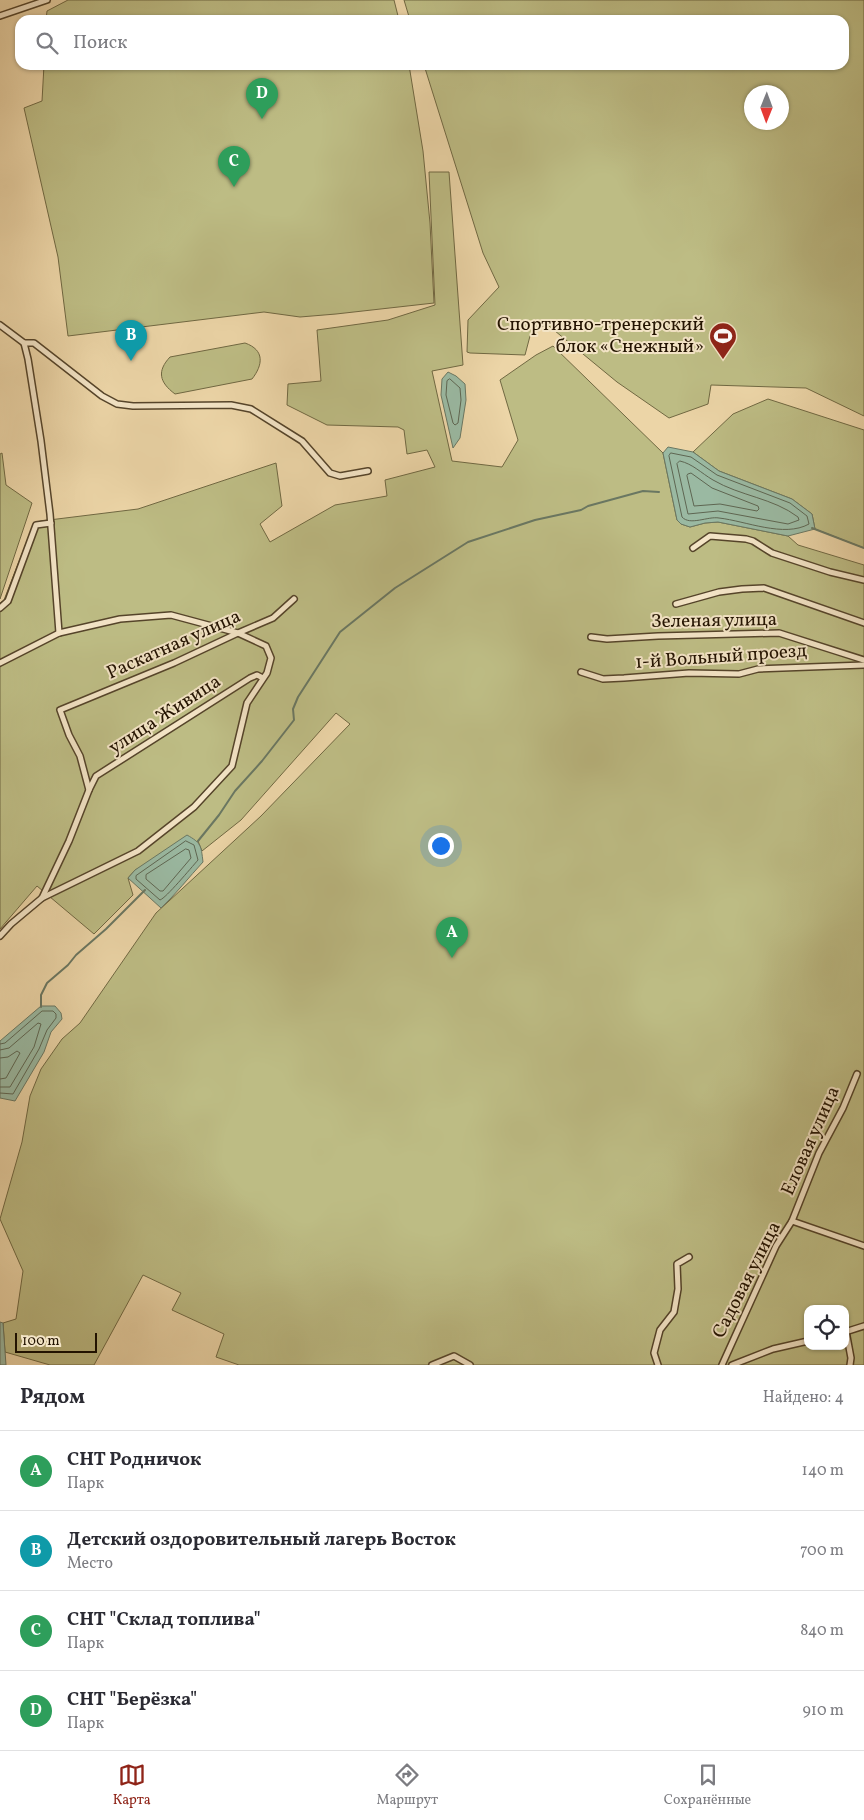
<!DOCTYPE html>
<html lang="ru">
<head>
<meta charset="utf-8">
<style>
  :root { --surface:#fff; --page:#f2f2f3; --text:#2b2b33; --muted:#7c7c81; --line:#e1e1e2; --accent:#8f2418 }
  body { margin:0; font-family:Vollkorn,serif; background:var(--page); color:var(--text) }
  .controls { position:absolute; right:15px; bottom:15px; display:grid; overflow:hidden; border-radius:10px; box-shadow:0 1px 4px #0004 }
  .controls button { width:45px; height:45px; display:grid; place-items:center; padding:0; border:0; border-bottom:1px solid var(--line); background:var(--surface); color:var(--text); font:25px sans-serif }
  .compass { position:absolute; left:744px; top:85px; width:45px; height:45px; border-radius:50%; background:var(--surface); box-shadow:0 1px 4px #0004; rotate:181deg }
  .scale { position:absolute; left:15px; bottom:12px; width:82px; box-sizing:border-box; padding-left:5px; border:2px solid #231301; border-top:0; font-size:14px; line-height:18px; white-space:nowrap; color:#231301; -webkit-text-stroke:4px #f3e4c6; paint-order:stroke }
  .you { position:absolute; left:440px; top:845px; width:18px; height:18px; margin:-12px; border:4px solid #fff; border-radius:50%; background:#1a73e8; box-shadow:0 0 0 8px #1a73e833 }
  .badge { display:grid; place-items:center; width:32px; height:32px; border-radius:50%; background:var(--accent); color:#fff; font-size:16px; font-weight:700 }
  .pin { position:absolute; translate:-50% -41px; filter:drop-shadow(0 1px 2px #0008) }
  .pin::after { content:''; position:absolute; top:26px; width:18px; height:15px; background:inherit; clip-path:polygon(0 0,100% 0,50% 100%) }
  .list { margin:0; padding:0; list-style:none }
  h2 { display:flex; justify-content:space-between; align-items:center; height:65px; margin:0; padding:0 20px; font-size:21px }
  h2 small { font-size:16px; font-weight:400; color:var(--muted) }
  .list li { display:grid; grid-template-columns:32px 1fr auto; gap:15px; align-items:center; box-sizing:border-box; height:80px; padding:0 20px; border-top:1px solid var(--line) }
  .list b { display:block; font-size:19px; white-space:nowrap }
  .list p { margin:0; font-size:16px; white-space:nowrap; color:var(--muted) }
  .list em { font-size:16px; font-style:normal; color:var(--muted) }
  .icon { flex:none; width:28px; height:28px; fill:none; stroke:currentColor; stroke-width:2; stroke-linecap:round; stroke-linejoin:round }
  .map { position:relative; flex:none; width:864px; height:1365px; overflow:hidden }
  .search { position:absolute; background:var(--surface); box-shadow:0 1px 4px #0004; left:15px; right:15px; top:15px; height:55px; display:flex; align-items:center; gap:12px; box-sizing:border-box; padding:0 18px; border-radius:15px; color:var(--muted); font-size:19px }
  .sheet { height:385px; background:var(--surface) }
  nav { display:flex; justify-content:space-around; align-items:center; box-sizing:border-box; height:70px; border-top:1px solid var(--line); background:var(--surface); font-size:14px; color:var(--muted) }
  nav a { display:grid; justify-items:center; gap:2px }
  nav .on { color:var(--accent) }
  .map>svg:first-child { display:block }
  .green { fill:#bdbc84; stroke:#706842; fill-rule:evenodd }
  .water { fill:#9ab9a2; stroke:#6a7762 }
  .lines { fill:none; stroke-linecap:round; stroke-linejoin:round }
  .shore { stroke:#5e6652; stroke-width:1 }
  .stream { stroke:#6a7762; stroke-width:2 }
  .minor-casing { stroke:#55442a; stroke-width:8 }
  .minor { stroke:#f3e4c6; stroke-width:5 }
  .labels { text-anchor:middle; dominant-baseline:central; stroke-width:4; stroke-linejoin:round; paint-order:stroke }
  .poi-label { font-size:19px; fill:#231301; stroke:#f3e4c6; text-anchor:end }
  .street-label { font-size:19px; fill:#231301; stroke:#f3e4c6 }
</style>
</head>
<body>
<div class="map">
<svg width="864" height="1365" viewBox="0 0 864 1365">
  <rect width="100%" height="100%" fill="#ecd5a7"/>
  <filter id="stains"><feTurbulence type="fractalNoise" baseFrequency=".004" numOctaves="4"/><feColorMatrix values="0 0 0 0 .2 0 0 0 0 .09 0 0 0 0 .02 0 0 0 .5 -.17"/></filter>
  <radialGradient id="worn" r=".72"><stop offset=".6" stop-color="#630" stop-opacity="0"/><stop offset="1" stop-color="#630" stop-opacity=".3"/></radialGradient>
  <g class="green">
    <path d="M68,0H394L399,20H46L47,11Z"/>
    <path d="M404,0H864V416L806,388L711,385L708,404L669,418L617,382L549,326L536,327L530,336L525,355L470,353L467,352L468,320L499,287L483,253L424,65H844V20H410ZM752,92H782V122H752Z"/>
    <path d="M44,65H409L423,151L430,223L434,303L336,314L300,317L264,312L68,336L58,257L24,108L42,101Z"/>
    <path d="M429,172H449L463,365L432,371L452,461L502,467L518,440L500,380L536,355L553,346L663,453L677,520L681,524L690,527L705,523L718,522L788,536L798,545L864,565V1365H239L216,1357L224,1334L172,1310L181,1293L143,1275L94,1365H50L5,1352L3,1323L16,1319L23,1271L0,1219L22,1142L30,1096L41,1069L62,1039L80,1023L156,913L261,816L350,724L336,713L241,820L202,851L198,841L135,870L128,878L133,895L94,934L37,886L0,929V603L4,600L34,523L41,521L138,509L276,463L282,506L260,524L270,542L335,505L387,496L385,480L435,467L427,450L407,454L404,430L398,427L327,425L287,405L288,384L321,381L317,330L388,320L435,305ZM808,1309H845V1346H808Z"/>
    <path d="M245,343C265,350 263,365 252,379L175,394C159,382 157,371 170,357Z"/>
    <path d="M768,399L864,430V548L815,529L812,514L792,499L719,471L693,452L733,414Z"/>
    <path d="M2,453L6,485L32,503L0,599V454Z"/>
  </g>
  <g class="water">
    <path d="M448,372L456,376L465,384L466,400L460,438L453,448L441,395L442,379Z"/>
    <path d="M668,447L693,452L719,471L792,499L812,514L815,529L788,536L718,522L705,523L690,527L681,524L677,520L663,453Z"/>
    <path d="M187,835C201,843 201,845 203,862C189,877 176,894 161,908L128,878L135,870Z"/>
    <path d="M41,1006H55L61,1013L62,1019L51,1032L44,1052L15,1101L0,1098V1041Z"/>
    <path d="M0,1322L3,1323L6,1365H0Z"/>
  </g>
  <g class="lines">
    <g class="shore">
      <path d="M450,379L460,388L461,400L458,423L455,425L453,423L446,395L447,381Z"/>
      <path d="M671,453L691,457L717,475L790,503L807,516L809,524C784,538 746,521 719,518C708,516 690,526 682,517L669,456Z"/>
      <path d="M680,461C693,464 701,473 713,480C740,496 773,498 798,517L799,520L788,524L718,511L688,514L677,464Z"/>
      <path d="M688,474L691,473L712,488L758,506L759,509L757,511L720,504L694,506L687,476Z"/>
      <path d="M186,841L194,845L198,860C191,868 166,898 160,900L136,879V876Z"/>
      <path d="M186,849L189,850L191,858L163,891H160L146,879V875Z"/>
      <path d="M0,1044L5,1043L42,1011H53L56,1014V1018L47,1030L39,1049L13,1094L0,1093"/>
      <path d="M0,1050L9,1048L38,1023L41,1024L34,1047L10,1087H0"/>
      <path d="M0,1058L8,1057L17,1051L20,1053L6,1078L0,1079"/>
    </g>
    <g class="stream">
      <path d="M812,528L864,548"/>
      <path d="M198,841L219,815L235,791L262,761L294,720L293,709L298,697L340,632L395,588L468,542L535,520L581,510L588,506L643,491L659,492"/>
      <path d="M41,1007V995L47,983L68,965L76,955L106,929L145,890"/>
    </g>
    <g class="minor-casing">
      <g id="minor">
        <path d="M0,16L47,0"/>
        <path d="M0,325L24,343L28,359L41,441L50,514L59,633"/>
        <path d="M24,343H34L102,396L117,404L133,406L231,405L251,409L302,441L330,473L340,476L368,471"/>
        <path d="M693,548L710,536L746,539L753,541L772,553L830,572L864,580"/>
        <path d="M676,604L719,592L742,589L764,588L864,623"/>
        <path d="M0,608L8,601L36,525L51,523"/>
        <path d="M591,637L607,639L658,636L779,633L864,660"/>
        <path d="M0,663L59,633L120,619L171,615L238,633L266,646L271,658L267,673L247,703L232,766L194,807L138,851L42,898"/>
        <path d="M581,672L603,679L624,678L689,673L739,674L758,669L864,665"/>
        <path d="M89,790L96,776L250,678L257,675L263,678"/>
        <path d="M0,936L11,924L42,898L69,841L89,790L80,756L69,735L60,710L174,663L238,633L273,618L294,599"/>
        <path d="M792,1221L819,1153L843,1108L857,1074"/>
        <path d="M846,1331L851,1358L850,1365"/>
        <path d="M845,1332L864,1326"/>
        <path d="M432,1365L454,1356L470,1365"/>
        <path d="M658,1365L654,1353L660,1330L674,1312L678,1289L677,1264L689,1257"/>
        <path d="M722,1365L776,1246L792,1221L864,1246"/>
        <path d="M732,1365L773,1349L808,1341"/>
      </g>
    </g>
    <use href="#minor" class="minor"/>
  </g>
  <defs>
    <g id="stadium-pin" transform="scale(1.4375)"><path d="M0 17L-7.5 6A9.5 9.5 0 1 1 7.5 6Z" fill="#8f2418" stroke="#f3e4c6"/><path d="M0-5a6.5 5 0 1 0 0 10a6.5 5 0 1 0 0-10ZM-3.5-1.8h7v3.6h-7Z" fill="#fff"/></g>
  </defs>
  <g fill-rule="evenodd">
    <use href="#stadium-pin" x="723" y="336"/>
  </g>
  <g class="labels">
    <g class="poi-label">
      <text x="704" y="325">Спортивно-тренерский<tspan x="704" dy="22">блок «Снежный»</tspan></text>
    </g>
    <g class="street-label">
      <text transform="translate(714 621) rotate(-1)">Зеленая улица</text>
      <text transform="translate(174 645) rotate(-24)">Раскатная улица</text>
      <text transform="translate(721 657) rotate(-4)">1-й Вольный проезд</text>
      <text transform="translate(165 715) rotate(-33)">улица Живица</text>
      <text transform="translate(811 1141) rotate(-66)">Еловая улица</text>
      <text transform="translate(747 1280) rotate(-63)">Садовая улица</text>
    </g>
  </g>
  <rect width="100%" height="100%" filter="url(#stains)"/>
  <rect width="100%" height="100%" fill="url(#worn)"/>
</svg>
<div class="controls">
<button><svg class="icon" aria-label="locate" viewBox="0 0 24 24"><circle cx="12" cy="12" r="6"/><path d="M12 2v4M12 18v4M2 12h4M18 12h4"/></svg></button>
</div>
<svg class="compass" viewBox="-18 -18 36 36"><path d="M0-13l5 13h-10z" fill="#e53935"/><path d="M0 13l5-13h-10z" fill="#7c7c81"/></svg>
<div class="scale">100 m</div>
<div class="you"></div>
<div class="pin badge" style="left:452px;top:958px;background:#2e9e5b">A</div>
<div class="pin badge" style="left:131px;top:361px;background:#0f9aa8">B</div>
<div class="pin badge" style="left:234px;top:187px;background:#2e9e5b">C</div>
<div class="pin badge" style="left:262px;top:119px;background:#2e9e5b">D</div>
<div class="search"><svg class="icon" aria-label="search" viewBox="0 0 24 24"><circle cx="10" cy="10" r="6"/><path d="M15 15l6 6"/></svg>Поиск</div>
</div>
<section class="sheet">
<h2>Рядом<small>Найдено: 4</small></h2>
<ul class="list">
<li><span class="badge" style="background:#2e9e5b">A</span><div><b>СНТ Родничок</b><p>Парк</p></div><em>140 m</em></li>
<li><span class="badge" style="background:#0f9aa8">B</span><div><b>Детский оздоровительный лагерь Восток</b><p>Место</p></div><em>700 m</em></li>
<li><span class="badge" style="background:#2e9e5b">C</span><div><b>СНТ &quot;Склад топлива&quot;</b><p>Парк</p></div><em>840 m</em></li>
<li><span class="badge" style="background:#2e9e5b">D</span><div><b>СНТ &quot;Берёзка&quot;</b><p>Парк</p></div><em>910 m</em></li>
</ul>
</section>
<nav>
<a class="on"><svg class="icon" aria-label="map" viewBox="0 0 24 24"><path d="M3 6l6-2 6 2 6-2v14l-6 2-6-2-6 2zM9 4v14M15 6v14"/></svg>Карта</a>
<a><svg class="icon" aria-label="directions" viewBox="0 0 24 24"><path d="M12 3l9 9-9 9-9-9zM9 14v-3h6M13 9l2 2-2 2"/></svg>Маршрут</a>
<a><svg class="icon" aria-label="saved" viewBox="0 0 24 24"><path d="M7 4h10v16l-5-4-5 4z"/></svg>Сохранённые</a>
</nav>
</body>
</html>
